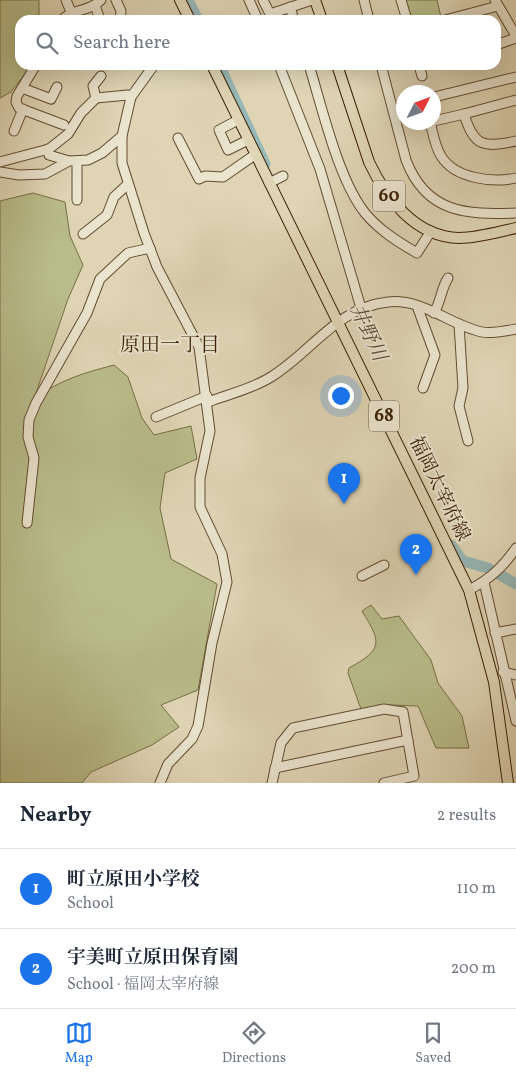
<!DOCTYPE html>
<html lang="en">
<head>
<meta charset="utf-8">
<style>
  :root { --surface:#fff; --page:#f2f2f3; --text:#1f2937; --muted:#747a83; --line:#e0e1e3; --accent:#1a73e8 }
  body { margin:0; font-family:Vollkorn,"Noto Serif JP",serif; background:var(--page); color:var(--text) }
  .compass { position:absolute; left:396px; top:85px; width:45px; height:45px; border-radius:50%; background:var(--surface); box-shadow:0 5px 20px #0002; rotate:48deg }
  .you { position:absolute; left:340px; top:395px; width:18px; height:18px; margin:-12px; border:4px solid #fff; border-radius:50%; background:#1a73e8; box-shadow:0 0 0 8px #1a73e833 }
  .badge { display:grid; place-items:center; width:32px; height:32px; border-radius:50%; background:var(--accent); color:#fff; font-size:16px; font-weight:700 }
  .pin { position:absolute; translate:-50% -41px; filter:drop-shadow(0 1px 2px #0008) }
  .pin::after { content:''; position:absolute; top:26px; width:18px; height:15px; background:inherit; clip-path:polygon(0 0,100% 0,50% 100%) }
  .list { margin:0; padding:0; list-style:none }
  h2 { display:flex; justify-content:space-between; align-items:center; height:65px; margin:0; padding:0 20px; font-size:21px }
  h2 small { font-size:16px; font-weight:400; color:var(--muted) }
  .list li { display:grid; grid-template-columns:32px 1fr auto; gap:15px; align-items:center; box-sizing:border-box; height:80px; padding:0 20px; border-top:1px solid var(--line) }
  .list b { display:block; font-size:19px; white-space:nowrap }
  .list p { margin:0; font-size:16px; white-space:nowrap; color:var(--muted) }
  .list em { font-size:16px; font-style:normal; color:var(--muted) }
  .icon { flex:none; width:28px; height:28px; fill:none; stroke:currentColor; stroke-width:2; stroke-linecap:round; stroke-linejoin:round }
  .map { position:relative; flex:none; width:516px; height:783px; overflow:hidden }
  .search { position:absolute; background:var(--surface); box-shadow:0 5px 20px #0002; left:15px; right:15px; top:15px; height:55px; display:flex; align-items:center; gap:12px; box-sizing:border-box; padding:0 18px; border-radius:15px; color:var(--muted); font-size:19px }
  .sheet { height:225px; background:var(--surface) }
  nav { display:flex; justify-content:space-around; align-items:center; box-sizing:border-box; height:70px; border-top:1px solid var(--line); background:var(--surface); font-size:14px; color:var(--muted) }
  nav a { display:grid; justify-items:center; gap:2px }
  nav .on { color:var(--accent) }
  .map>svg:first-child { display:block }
  .green { fill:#b8bc8a; stroke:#786e46 }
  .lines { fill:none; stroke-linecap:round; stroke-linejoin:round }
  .river { stroke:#96b7b6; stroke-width:11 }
  .minor-casing { stroke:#624c2f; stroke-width:11 }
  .major-casing { stroke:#391f02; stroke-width:12 }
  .minor { stroke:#eae4cf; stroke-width:9 }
  .major { stroke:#dfd5b5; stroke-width:10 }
  .labels { text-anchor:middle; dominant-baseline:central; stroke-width:4; stroke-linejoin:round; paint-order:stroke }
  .shield { fill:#eae4cf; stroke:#6e5a40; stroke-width:1 }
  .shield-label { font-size:18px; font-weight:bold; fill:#391f02 }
  .street-label { font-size:19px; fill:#391f02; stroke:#eae4cf }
  .water-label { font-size:20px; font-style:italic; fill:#554d38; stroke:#eae4cf }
  .neighbourhood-label { font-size:20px; fill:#391f02; stroke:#eae4cf }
</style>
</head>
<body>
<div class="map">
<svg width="516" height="783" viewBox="0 0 516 783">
  <rect width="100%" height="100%" fill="#dfd5b5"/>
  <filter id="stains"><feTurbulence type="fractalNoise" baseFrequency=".004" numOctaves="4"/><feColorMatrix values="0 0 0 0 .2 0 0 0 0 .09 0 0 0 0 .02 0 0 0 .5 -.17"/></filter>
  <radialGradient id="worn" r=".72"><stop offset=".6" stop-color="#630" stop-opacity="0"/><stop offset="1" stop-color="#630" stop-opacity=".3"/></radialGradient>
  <g class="green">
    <path d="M0,0H39V20H20V65H32L11,92L0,98Z"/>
    <path d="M405,0H437L441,17L411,20Z"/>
    <path d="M33,193L65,202L70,236L83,265L68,299L34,399C59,380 84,373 114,365L128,377L142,418L154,435L191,426L197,459L165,473L160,508L171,559L217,584L198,690L161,705L179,727L152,745L91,772L82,783H0V201Z"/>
    <path d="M371,605L382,619L399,616L431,660L438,683L462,716L469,748H436L418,706L390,705L361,709L348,673L349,668C384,649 381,642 362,611Z"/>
  </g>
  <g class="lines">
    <g class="river">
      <path d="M188,0L198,20"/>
      <path d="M219,65L265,164"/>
      <path d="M451,545L463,561L488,568L516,584"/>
    </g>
    <g class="minor-casing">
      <g id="minor">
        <path d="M66,0L71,12"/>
        <path d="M116,0L121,11L120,20"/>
        <path d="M249,0L258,20"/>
        <path d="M263,0L270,14L312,0"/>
        <path d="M364,0L369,20"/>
        <path d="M401,0L407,20"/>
        <path d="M495,0L516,36"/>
        <path d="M95,5L100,20"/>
        <path d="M290,7L294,20"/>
        <path d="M62,20C73,8 90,12 101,0"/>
        <path d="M445,20L498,6"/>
        <path d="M496,45L516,38"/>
        <path d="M36,65L17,96L16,102L19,108L64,125"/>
        <path d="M154,65L131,97L122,136V163L144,233L157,267L199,347L210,431L200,478V507L222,554L227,582L212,643L198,726L192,739L168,764L160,783"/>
        <path d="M279,65L320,169L361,308"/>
        <path d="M309,65C322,107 338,179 365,213C379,230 398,242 417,253L431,231"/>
        <path d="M381,65L406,160C426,213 466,215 516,213"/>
        <path d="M419,65L422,76"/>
        <path d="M22,88L51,99L57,87"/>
        <path d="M434,97L516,77"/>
        <path d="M96,98L128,95L131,97"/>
        <path d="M464,114L516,100"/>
        <path d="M238,120L219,130L228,150L248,140"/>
        <path d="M434,121L464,114C474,147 484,148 516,141"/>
        <path d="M430,122C433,133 435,147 441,156C455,179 493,183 516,178"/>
        <path d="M14,131L23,109"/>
        <path d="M178,138L199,179L205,176L223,177L256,154"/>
        <path d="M48,149L49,155L69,161"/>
        <path d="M77,161V200"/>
        <path d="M0,162L49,149L68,134L81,113L96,98L93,86L101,76"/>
        <path d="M0,172L19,175L45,174L69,161L88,160L102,153L122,136"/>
        <path d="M269,183L283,176"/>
        <path d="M83,234L107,215L114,197L128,184"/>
        <path d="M417,306L435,355L423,388"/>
        <path d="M434,313C441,301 441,289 448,278"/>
        <path d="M459,324L463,388L459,406L468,441"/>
        <path d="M208,402C229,394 252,389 271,377C313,351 336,308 388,302C422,298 450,325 482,332C492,334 506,331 516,329"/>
        <path d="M156,417L207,396"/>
        <path d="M27,523L34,458L28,437L29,420L36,403L87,313L100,279L128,253L150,248"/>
        <path d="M362,576L384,565"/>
        <path d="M484,582L516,721"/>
        <path d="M469,590C490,579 503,567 516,548"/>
        <path d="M495,633L516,629"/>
        <path d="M503,672L516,675"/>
        <path d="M275,768L408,740"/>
        <path d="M272,783L281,743L293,728L384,709L403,712L414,776L384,783"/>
      </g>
    </g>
    <g class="major-casing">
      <g id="major">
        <path d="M180,0L190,20"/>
        <path d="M315,0L322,20"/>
        <path d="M212,65L469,590L494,682L508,783"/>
        <path d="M337,65L369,162C386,198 415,237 459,238C478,238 498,232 516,228"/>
      </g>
    </g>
    <use href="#minor" class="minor"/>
    <use href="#major" class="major"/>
  </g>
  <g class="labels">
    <g class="shield">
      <rect x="373" y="180.5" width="32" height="31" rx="4"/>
      <rect x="369" y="400.5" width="30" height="31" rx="4"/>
    </g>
    <g class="shield-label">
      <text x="389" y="196">60</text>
      <text x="384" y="416">68</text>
    </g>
    <g class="street-label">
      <text transform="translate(439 489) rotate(64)">福岡太宰府線</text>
    </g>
    <g class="water-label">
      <text transform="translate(367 333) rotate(65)">井野川</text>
    </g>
    <g class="neighbourhood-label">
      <text x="170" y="346">原田一丁目</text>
    </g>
  </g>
  <rect width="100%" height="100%" filter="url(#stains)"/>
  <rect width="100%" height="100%" fill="url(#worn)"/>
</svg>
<svg class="compass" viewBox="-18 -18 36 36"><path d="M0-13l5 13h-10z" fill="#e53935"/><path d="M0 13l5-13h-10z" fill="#747a83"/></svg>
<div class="you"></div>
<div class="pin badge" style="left:344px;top:504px">1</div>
<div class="pin badge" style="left:416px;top:575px">2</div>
<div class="search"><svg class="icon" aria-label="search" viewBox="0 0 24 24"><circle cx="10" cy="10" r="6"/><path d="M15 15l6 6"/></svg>Search here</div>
</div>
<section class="sheet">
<h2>Nearby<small>2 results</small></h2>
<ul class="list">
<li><span class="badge">1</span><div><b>町立原田小学校</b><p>School</p></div><em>110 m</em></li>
<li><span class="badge">2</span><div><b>宇美町立原田保育園</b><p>School · 福岡太宰府線</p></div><em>200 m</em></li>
</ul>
</section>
<nav>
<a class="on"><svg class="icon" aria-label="map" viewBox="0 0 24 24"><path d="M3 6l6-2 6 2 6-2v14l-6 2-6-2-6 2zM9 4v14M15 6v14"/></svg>Map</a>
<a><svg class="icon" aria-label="directions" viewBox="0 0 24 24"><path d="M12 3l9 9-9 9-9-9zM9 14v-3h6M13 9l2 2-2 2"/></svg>Directions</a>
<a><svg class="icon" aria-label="saved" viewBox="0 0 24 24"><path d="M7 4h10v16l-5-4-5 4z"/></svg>Saved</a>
</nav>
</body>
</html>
